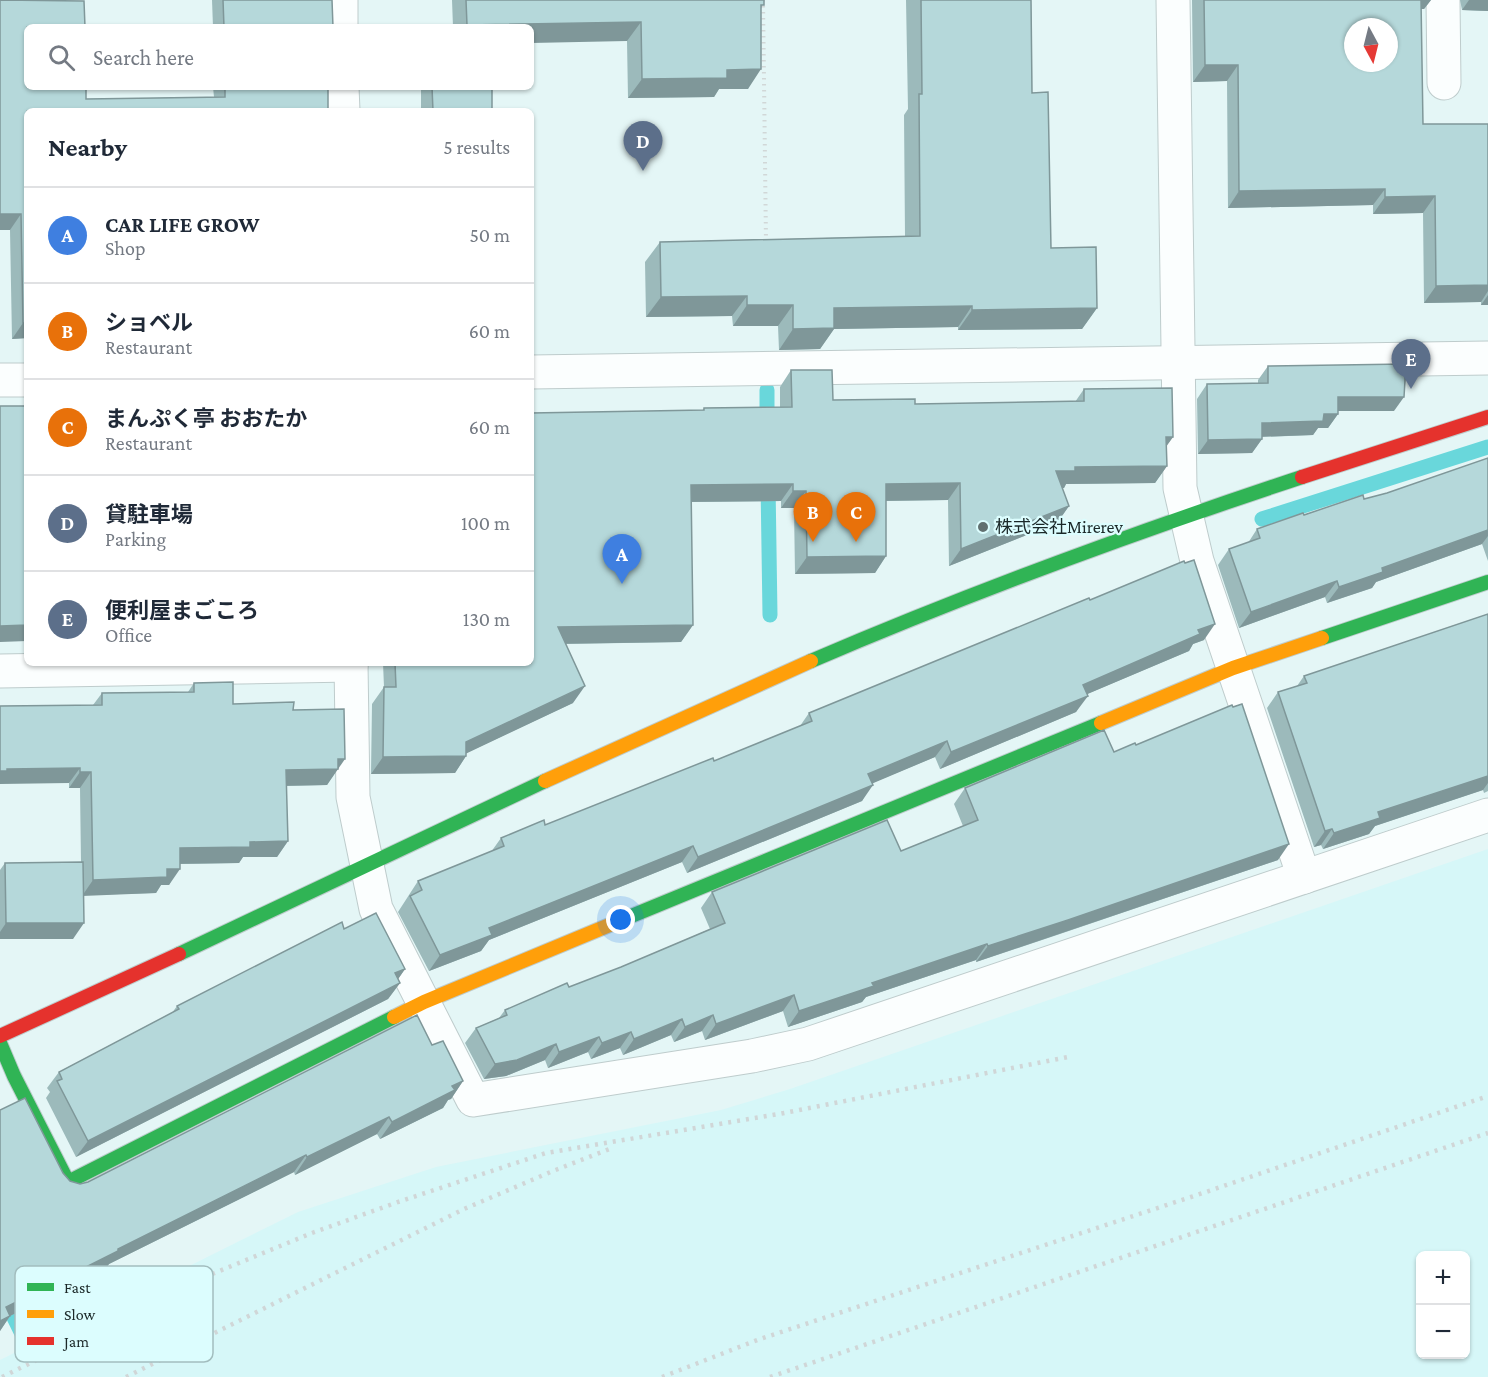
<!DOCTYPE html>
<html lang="en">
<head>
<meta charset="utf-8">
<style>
  :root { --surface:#fff; --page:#f2f2f3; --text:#1f2937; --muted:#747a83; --line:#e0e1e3; --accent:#617070 }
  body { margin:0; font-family:"Crimson Pro","Noto Sans JP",serif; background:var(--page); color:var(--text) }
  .controls { position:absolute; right:18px; bottom:18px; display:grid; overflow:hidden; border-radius:9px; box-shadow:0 2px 4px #0004 }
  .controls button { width:54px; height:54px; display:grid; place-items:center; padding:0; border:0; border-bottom:2px solid var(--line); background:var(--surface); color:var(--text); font:30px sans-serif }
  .compass { position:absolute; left:1344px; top:18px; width:54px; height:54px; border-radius:50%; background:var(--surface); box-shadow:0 2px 4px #0004; rotate:173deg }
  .you { position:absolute; left:621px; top:920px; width:21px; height:21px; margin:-15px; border:4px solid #fff; border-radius:50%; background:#1a73e8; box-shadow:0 0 0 9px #1a73e833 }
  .badge { display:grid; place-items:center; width:39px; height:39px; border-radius:50%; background:var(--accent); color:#fff; font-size:20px; font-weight:700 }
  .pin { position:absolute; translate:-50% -50px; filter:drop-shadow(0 2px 3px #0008) }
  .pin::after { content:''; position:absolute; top:32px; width:21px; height:18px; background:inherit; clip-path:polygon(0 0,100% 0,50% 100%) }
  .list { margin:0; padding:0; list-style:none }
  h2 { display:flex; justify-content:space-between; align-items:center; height:78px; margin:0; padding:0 24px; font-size:26px }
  h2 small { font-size:20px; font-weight:400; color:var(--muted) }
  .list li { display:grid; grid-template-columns:39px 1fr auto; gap:18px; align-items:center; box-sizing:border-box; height:96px; padding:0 24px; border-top:2px solid var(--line) }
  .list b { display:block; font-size:22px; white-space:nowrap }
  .list p { margin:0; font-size:20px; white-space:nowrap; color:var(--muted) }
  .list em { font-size:20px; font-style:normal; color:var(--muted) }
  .icon { flex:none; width:33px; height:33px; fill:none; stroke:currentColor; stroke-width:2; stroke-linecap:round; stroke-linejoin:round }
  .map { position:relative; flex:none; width:1488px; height:1377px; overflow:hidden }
  .search { position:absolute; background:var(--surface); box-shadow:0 2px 4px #0004; left:24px; top:24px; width:510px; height:66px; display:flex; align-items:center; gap:15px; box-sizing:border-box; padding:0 21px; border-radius:9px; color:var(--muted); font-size:22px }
  .panel { position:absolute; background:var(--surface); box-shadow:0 2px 4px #0004; left:24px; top:108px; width:510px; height:558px; border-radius:9px }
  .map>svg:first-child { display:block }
  .built { fill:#d6f7f8; fill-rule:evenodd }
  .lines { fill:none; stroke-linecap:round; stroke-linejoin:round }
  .stream { stroke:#69d7db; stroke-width:15 }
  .street-casing { stroke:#becccc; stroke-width:35 }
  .fast-casing { stroke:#becccc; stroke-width:16 }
  .slow-casing { stroke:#becccc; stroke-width:16 }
  .jam-casing { stroke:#becccc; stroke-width:16 }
  .path { stroke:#d1d7d7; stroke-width:4; stroke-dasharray:1.5 4.5; stroke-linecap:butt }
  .street { stroke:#fbfefe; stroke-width:33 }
  .fast { stroke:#30b455; stroke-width:14 }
  .slow { stroke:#ff9f0a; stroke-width:14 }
  .jam { stroke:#e5322d; stroke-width:14 }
  .rail { stroke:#d0d6d7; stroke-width:4.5; stroke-dasharray:3 6; stroke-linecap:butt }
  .wall { fill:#9cbabb }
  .shaded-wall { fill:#7f9799 }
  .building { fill:#b5d8da; stroke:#7f9799; stroke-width:1.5; fill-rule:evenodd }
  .poi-dot { fill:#617070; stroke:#dcfdfe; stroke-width:2 }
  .labels { text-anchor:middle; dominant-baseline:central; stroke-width:4.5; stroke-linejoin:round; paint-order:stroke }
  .poi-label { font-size:18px; fill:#1b2828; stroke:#dcfdfe; text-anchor:start }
  .key { fill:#dcfdfe; stroke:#a2bdbe; stroke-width:1.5 }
  .key-label { font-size:16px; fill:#1b2828 }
</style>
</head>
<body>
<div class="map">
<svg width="1488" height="1377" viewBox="0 0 1488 1377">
  <rect width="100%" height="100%" fill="#e4f6f6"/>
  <path class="built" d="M1488,849V1377H0V1360L298,1212L436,1167L721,1110L790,1089ZM1420,1256H1466V1354H1420Z"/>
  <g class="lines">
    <g class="stream">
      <path d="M767,390V426"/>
      <path d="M768,483L770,615"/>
      <path d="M1262,519L1488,447"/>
      <path d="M0,1289L25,1340"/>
    </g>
    <g class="street-casing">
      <g id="street">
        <path d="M341,0V27"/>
        <path d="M1173,0L1180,488L1197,561L1304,877"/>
        <path d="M1443,0L1444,83"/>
        <path d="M342,87L343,111"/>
        <path d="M531,372L1488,358"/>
        <path d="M0,380H27"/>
        <path d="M351,663L353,797L376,909L473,1100L752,1056L808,1044L1488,815"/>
        <path d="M0,671L351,665"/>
      </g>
    </g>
    <g class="fast-casing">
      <g id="fast">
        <path d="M1322,638L1488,582"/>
        <path d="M811,661C972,592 1136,532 1302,477"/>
        <path d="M624,919L1101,723"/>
        <path d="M179,954L545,781"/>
        <path d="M0,1043L14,1076L68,1182L394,1017"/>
      </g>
    </g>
    <g class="slow-casing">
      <g id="slow">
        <path d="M1101,723L1233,668L1322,638"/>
        <path d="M545,781L811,661"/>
        <path d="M394,1017L424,1002L624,919"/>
      </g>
    </g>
    <g class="jam-casing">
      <g id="jam">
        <path d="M1302,477L1488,417"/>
        <path d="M0,1036L179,954"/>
      </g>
    </g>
    <path class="path" d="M763,0L766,242"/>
    <use href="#street" class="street"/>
    <use href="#fast" class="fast"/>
    <use href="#slow" class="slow"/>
    <use href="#jam" class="jam"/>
    <g class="rail">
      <path d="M2,1377L212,1274L312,1233L398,1202L546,1153L779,1114L1068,1057"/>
      <path d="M126,1377L464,1209L553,1171L612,1148"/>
      <path d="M662,1377L760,1339L1197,1195L1488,1096"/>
      <path d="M770,1377L1488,1133"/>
    </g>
  </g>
  <g class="wall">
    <path d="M0,0L86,99L214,97L213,87H328V111H27V338L12,339L10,230H0Z"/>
    <path d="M212,0H332L333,27H213Z"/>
    <path d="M452,0H764L761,9L748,89H719L714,97L628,98L627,41L531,27H453Z"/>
    <path d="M906,0H1031L1032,93L1051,248L1097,308L1082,329L958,330V327L834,329L820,349L779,350L778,326H733L732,316L646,317L645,262L660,242L905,236L904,115L908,109Z"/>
    <path d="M1192,0H1431L1424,9H1421L1423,124H1488V305H1481V302L1424,303L1423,213L1373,214V205L1228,208L1227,81L1193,82Z"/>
    <path d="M1460,0H1488V11L1462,10Z"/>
    <rect x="421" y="87" width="71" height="24"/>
    <path d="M1268,366L1394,411H1338V414L1328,428H1318L1313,435L1262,437V439L1252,453L1198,454L1197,399L1207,384L1258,383V380Z"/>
    <path d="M791,370L833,400L915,404L1075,402L1084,389L1173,437L1166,446L1167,466L1155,483L1066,484L1064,488H1062L1069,506L1057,523L949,566L948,500L886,501V556L875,573L795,574L794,508H781V501L691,502L693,625L681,642L566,644L573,703L466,753V756L455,773L371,774L372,704L384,687L383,663H531L704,408L780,407V387Z"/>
    <path d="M1488,458V561L1482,544L1376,582L1372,588L1327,603L1325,597L1239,628L1218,565L1229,549L1248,543L1257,529L1304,515L1387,493Z"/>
    <path d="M1090,600L1204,640L1193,644L1189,651L1087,694L1076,712L940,769L935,757L872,783L862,801L687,873L682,862L489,940L481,951L429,971L398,912L418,881L491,852L501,838L545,825L714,761L800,726L809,713Z"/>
    <path d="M1488,614V791L1484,793L1483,790L1375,826L1369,834L1323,849L1321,845L1314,847L1267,708L1278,692L1297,686L1304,676Z"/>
    <path d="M194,683L233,704L293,710L338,768L327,785L286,786L288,841L277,857H243L239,863L180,864L169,885H161L156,893L84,895L73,939H0V870L5,863L81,862L80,788H69V783L93,705L102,693L188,692Z"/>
    <path d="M1136,745L1278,860L1057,935L976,962V960L866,997L862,1002L788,1027L783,1011L705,1040L702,1031L674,1042L671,1035L623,1055L620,1048L591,1059L588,1052L548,1068L545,1060L506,1076L484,1079L465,1043L476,1028L499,1018L505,1010L569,987L621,967L710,929L701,908L712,892L901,851L963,826L954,804L965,788L1114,752Z"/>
    <path d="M344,929L405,969L398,979L400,983L388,999L76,1157L46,1098L50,1092L47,1088L59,1072L172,1013L177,1006Z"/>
    <path d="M432,1045L463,1081L451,1099L448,1100L443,1108L380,1139L377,1134L295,1175L294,1172L109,1264L106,1268L10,1316L0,1331V1110L70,1181L80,1184L88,1182Z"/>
  </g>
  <g class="shaded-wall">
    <path d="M1415,0H1431L1424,9H1409Z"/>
    <path d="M1469,0H1488V11L1462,10Z"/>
    <path d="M641,22L627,41L531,43V27H465L467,25Z"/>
    <path d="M1205,65H1238L1227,81L1193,82Z"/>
    <path d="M761,69L748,89H719L714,97L628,98L642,79L727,70Z"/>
    <path d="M1385,189L1373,205L1228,208L1239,191Z"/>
    <path d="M1435,196L1423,213L1373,214L1385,197Z"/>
    <path d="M0,214H21L10,230H0Z"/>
    <path d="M1488,285V291L1481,302L1424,303L1436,286Z"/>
    <path d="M1488,295V305H1481Z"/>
    <path d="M747,296L732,316L646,317L661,297Z"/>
    <path d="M747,305H793L778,326H733Z"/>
    <path d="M972,306L958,327L834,329L820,349L779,350L793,329L834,308Z"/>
    <path d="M1097,308L1082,329L958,330L972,310Z"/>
    <path d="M23,323H27V338L12,339Z"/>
    <path d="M1338,397H1404L1394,411H1328Z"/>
    <path d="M1324,414H1338L1328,428H1318L1313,435L1252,437L1262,423Z"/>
    <path d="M1166,437H1173L1161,454Z"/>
    <path d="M1262,439L1252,453L1198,454L1208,440Z"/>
    <path d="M1167,466L1155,483L1066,484L1064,488H1044L1056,471L1075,467Z"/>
    <path d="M960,483L948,500L874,501L886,484Z"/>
    <path d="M793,484L781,501L679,502L691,485Z"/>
    <path d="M793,491H806L794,508H781Z"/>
    <path d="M1069,506L1057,523L949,566L961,549Z"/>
    <path d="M1488,530V536L1482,544L1376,582L1372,588L1327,603L1339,587L1382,568Z"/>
    <path d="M886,556L875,573L795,574L807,557Z"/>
    <path d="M1337,581L1325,597L1239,628L1251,612Z"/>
    <path d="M1215,624L1204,640L1193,644L1189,651L1071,701L1083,685L1198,630Z"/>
    <path d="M27,625V641L0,642V626Z"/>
    <path d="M693,625L681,642L546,644L558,627Z"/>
    <path d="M585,686L573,703L461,756H466L455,773L371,774L383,757L466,742Z"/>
    <path d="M1088,696L1076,712L940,769L951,752Z"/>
    <path d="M947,741L935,757L857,790L868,774Z"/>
    <path d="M338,759H345L327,785L275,786L286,770Z"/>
    <path d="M80,768L69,783L0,784V771L7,769Z"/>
    <path d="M80,772H91L80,788H69Z"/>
    <path d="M1488,776V783L1483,790L1375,826L1369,834L1323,849L1334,833L1378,812Z"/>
    <path d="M873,785L862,801L687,873L698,857Z"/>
    <path d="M1332,829L1321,845L1314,847L1325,831Z"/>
    <path d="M288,841L277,857H243L239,863L168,864L180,848L250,842Z"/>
    <path d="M1289,844L1278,860L976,962L988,946Z"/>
    <path d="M693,846L682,862L489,940L481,951L429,971L440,955L489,928Z"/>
    <path d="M167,869H180L169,885H161L156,893L82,896L93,880Z"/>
    <path d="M6,923H84L73,939H0V932Z"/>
    <path d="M987,944L976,960L866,997L862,1002L788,1027L799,1011L872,983Z"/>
    <path d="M405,969L394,985L395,973Z"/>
    <path d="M400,983L388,999L76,1157L88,1141Z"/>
    <path d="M794,995L783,1011L705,1040L716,1024Z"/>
    <path d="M713,1015L702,1031L674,1042L685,1027Z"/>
    <path d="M682,1019L671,1035L623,1055L634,1039Z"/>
    <path d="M631,1032L620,1048L591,1059L602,1043Z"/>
    <path d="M599,1037L588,1052L548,1068L559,1052Z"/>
    <path d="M556,1044L545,1060L506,1076L484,1079L495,1064Z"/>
    <path d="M463,1081L451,1099L448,1100L443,1108L380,1139L392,1122L452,1086Z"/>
    <path d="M389,1117L377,1134L295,1175L307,1157Z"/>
    <path d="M306,1155L294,1172L109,1264L106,1268L0,1321L6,1307L118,1249Z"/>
    <path d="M10,1316L0,1331V1321Z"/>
  </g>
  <g class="building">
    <path d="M0,0L84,1L85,27H27V87H86V99L225,97V87H328V111H27V323H23L21,214H0Z"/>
    <path d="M223,0H332L333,27H224Z"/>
    <path d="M466,0H764V5H761V69L727,70V78L642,79L641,22L467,25Z"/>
    <path d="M921,0H1031L1032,93L1048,92L1051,248L1096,247L1097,308L972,310V306L834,308V328L793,329V305H747V296L661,297L660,242L920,236L919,94H922Z"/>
    <path d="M1204,0H1421L1423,124H1488V285L1436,286L1435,196L1385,197V189L1239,191L1238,65H1205ZM1353,27H1389V63H1353Z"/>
    <path d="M432,87H492V111H433Z"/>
    <path d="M1406,364L1404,397H1338V414H1324L1323,421L1262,423V439L1208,440L1207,384L1268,383V366Z"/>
    <path d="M791,370H832L833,400L915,399V404L1084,401V389L1172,388L1173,437H1166L1167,466L1075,467V471H1056L1069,506L961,549L960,483L886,484V556L807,557L806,491H793V484L691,485L693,625L558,627L585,686L466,742V756L383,757L384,687H396L395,663H531V413L704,410V408L792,407Z"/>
    <path d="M0,406H27V625L0,626Z"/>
    <path d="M1488,458V530L1382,568L1383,572L1339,587L1337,581L1251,612L1229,549L1260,538L1257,529L1303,513L1304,515L1363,495L1364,499L1387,493Z"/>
    <path d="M1194,560L1215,624L1198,630L1200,634L1083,685L1088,696L951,752L947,741L868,774L873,785L698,857L693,846L489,928L492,935L440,955L410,896L422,890L418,881L504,846L501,838L544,820L545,825L713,758L714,761L812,721L809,713L1089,598L1090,600L1184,561L1185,563Z"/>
    <path d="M1488,614V776L1378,812L1380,818L1334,833L1332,829L1325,831L1278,692L1307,683L1304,676Z"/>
    <path d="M233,682V704L294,702L293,710L344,709L345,759H338V769L286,770L288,841L250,842V847L180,848V869H167V877L93,880L91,772H80V768L7,769V771H0V706L102,705V693L194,692V683Z"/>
    <path d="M1242,704L1289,844L1068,920L988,946L987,944L872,983L874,986L799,1011L794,995L716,1024L713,1015L685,1027L682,1019L634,1039L631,1032L602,1043L599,1037L559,1052L556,1044L517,1060L495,1064L476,1028L507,1015L505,1010L567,983L569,987L621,967L725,923L712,892L887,820L901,851L978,820L965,788L1104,730L1114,752L1135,743L1136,745L1232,705L1233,707Z"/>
    <path d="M83,862L84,923H6L5,863Z"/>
    <path d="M376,913L405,969L395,973L400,983L88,1141L57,1081L62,1079L59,1072L179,1009L177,1006L342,922L344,929Z"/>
    <path d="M417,1015L432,1045L443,1041L463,1081L452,1086L455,1090L392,1122L389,1117L307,1157L306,1155L118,1249V1251L6,1307L10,1316L0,1321V1110L25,1098L63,1173L70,1181L80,1184L88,1182Z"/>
  </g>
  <circle class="poi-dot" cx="983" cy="527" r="6"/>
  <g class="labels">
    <g class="poi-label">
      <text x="995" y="527">株式会社Mirerev</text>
    </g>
  </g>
  <rect x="15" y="1266" width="198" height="96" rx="9" class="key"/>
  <rect x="27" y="1283" width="27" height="8" fill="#30b455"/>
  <rect x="27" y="1310" width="27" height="8" fill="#ff9f0a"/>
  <rect x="27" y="1337" width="27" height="8" fill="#e5322d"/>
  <g class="key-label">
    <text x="64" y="1293">Fast</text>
    <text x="64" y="1320">Slow</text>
    <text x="64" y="1347">Jam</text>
  </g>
</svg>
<div class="controls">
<button>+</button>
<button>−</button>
</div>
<svg class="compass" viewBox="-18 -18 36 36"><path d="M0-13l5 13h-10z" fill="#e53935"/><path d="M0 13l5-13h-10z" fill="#747a83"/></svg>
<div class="you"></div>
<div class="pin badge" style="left:622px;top:584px;background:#3f7fe0">A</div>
<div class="pin badge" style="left:813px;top:542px;background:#e8710a">B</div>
<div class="pin badge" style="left:856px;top:542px;background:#e8710a">C</div>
<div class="pin badge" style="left:643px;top:171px;background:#5c6f8a">D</div>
<div class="pin badge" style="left:1411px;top:389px;background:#5c6f8a">E</div>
<div class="search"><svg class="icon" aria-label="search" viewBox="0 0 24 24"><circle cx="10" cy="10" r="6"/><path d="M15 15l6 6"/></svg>Search here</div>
<section class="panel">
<h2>Nearby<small>5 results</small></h2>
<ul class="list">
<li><span class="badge" style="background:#3f7fe0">A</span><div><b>CAR LIFE GROW</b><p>Shop</p></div><em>50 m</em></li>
<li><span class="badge" style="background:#e8710a">B</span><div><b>ショベル</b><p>Restaurant</p></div><em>60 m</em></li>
<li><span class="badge" style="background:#e8710a">C</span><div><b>まんぷく亭 おおたか</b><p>Restaurant</p></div><em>60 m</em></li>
<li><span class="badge" style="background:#5c6f8a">D</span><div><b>貸駐車場</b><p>Parking</p></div><em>100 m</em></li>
<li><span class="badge" style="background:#5c6f8a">E</span><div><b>便利屋まごころ</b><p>Office</p></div><em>130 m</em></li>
</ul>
</section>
</div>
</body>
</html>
